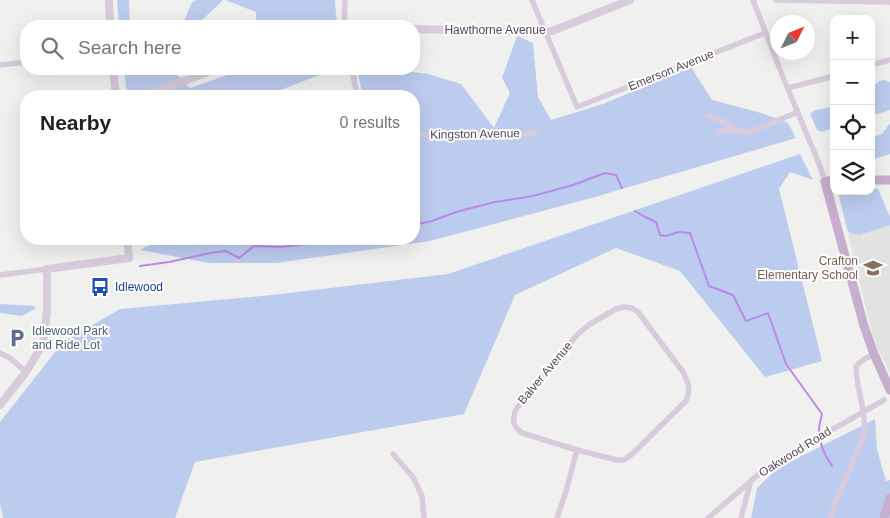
<!DOCTYPE html>
<html lang="en">
<head>
<meta charset="utf-8">
<style>
  :root { --surface:#fff; --page:#f2f2f2; --text:#202124; --muted:#757577; --line:#e0e0e0 }
  body { margin:0; font-family:Helvetica,sans-serif; background:var(--page); color:var(--text) }
  .controls { position:absolute; right:15px; top:15px; display:grid; overflow:hidden; border-radius:10px; box-shadow:0 5px 20px #0002 }
  .controls button { width:45px; height:45px; display:grid; place-items:center; padding:0; border:0; border-bottom:1px solid var(--line); background:var(--surface); color:var(--text); font:25px sans-serif }
  .compass { position:absolute; left:770px; top:15px; width:45px; height:45px; border-radius:50%; background:var(--surface); box-shadow:0 5px 20px #0002; rotate:47deg }
  .list { margin:0; padding:0; list-style:none }
  h2 { display:flex; justify-content:space-between; align-items:center; height:65px; margin:0; padding:0 20px; font-size:21px }
  h2 small { font-size:16px; font-weight:400; color:var(--muted) }
  .icon { flex:none; width:28px; height:28px; fill:none; stroke:currentColor; stroke-width:2; stroke-linecap:round; stroke-linejoin:round }
  .map { position:relative; flex:none; width:890px; height:518px; overflow:hidden }
  .search { position:absolute; background:var(--surface); box-shadow:0 5px 20px #0002; left:20px; top:20px; width:400px; height:55px; display:flex; align-items:center; gap:12px; box-sizing:border-box; padding:0 18px; border-radius:20px; color:var(--muted); font-size:19px }
  .panel { position:absolute; background:var(--surface); box-shadow:0 5px 20px #0002; left:20px; top:90px; width:400px; height:155px; border-radius:20px }
  .map>svg:first-child { display:block }
  .education { fill:#e2e2e0 }
  .green { fill:#bcccef }
  .lines { fill:none; stroke-linecap:round; stroke-linejoin:round }
  .stream { stroke:#bb89ec; stroke-width:2 }
  .minor { stroke:#d8cbdc; stroke-width:5.5 }
  .tertiary { stroke:#d8cbdc; stroke-width:8 }
  .primary { stroke:#c7aece; stroke-width:9 }
  .minor-bridge { stroke:#d8cbdc; stroke-width:5.5 }
  .labels { text-anchor:middle; dominant-baseline:central; stroke-width:4; stroke-linejoin:round; paint-order:stroke }
  .street-label { font-size:12px; fill:#57465c; stroke:#fff }
  .education-label { font-size:12px; fill:#785e54; stroke:#fff; text-anchor:end }
  .transit-label { font-size:12px; fill:#164399; stroke:#fff; text-anchor:start }
  .service-label { font-size:12px; fill:#4e5e75; stroke:#fff; text-anchor:start }
</style>
</head>
<body>
<div class="map">
<svg width="890" height="518" viewBox="0 0 890 518">
  <rect width="100%" height="100%" fill="#f0f1ee"/>
  <path class="education" d="M871,188L878,189L890,217V373L879,352L872,333L838,192L839,191H871Z"/>
  <g class="green">
    <path d="M117,0H129L130,26H119Z"/>
    <path d="M196,0H223L196,26H182L191,4Z"/>
    <path d="M225,0H335L336,14L338,26H256V12Z"/>
    <path d="M517,36L533,43L538,97L551,120L603,104L691,67L712,100L761,113L788,123L796,138L595,197L430,241L276,263H209L140,250L162,239H414V96H363L357,69H388L428,74L461,84L494,128L510,93L502,78Z"/>
    <path d="M124,69H171L190,88L245,69H335L265,96H134L126,88Z"/>
    <path d="M884,80L890,82V110L871,116V88L879,81Z"/>
    <path d="M834,106V128L821,132L817,130L810,114L813,111Z"/>
    <path d="M890,123V154L871,160V138L882,134Z"/>
    <path d="M800,154L813,180L790,172L779,189L822,361L765,377L680,271L616,248L515,295L464,414L195,462L175,518H3L0,504V422L63,342L120,309L272,295L448,274Z"/>
    <path d="M871,188L878,189L890,217V225L859,235L848,232L838,192L839,191H871Z"/>
    <path d="M0,304L35,306V309L22,316L0,313Z"/>
    <path d="M875,419L877,449L886,481L890,480V518H751L757,488L778,468Z"/>
  </g>
  <g class="lines">
    <g class="stream">
      <path d="M635,211L645,217L656,222L660,235L666,236L679,232L690,233L709,286L733,295L746,321L768,313L786,364L822,414C821,419 819,425 819,430C819,443 825,456 832,466"/>
      <path d="M414,225L432,221L456,212L495,202L533,196L573,185L605,173L616,175L622,188"/>
      <path d="M140,266L169,262L210,253L226,251L239,258L254,246L280,247L308,244L329,241L348,244L374,239"/>
    </g>
    <g class="minor">
      <path d="M532,0L577,107L765,33"/>
      <path d="M753,0L783,77L820,166L825,182"/>
      <path d="M776,0L890,2"/>
      <path d="M344,26L345,0"/>
      <path d="M0,65L26,62"/>
      <path d="M871,65L890,60"/>
      <path d="M352,69L357,96"/>
      <path d="M788,88L834,76"/>
      <path d="M708,116L720,120L738,130"/>
      <path d="M719,131L750,132L798,112"/>
      <path d="M414,135L536,133"/>
      <path d="M0,275L47,269"/>
      <path d="M624,307L632,308L638,312L683,372C689,384 691,388 686,401L631,455L624,460H617L577,450L522,433C512,425 512,421 516,409L577,335L590,324L616,309Z"/>
      <path d="M0,353L10,358L26,372"/>
      <path d="M393,454L413,477L422,496L424,518"/>
      <path d="M557,518L566,491L577,450"/>
      <path d="M708,518L766,468L776,462"/>
      <path d="M741,518L751,480"/>
      <path d="M831,518L836,501L864,436C867,412 856,389 856,366L863,360L874,354"/>
    </g>
    <g class="tertiary">
      <path d="M109,0L110,26"/>
      <path d="M414,29L545,32L552,31L630,0"/>
      <path d="M113,69L116,96"/>
      <path d="M144,96L216,69"/>
      <path d="M0,405L26,372L43,344L47,311V269L129,258L127,239"/>
    </g>
    <g class="primary">
      <path d="M834,179L825,182L864,326L874,354L890,390"/>
      <path d="M871,180H890"/>
      <path d="M884,518L890,498"/>
    </g>
    <path class="minor-bridge" d="M776,462L884,400"/>
  </g>
  <defs>
    <g id="school-bare" transform="scale(1.5)"><path d="M0-5L7-2L0 1L-7-2ZM-4 1L0 2.5L4 1V4Q0 6-4 4Z" fill="#8d6e63" stroke="#fff" stroke-width="2.5" paint-order="stroke"/></g>
    <g id="bus-bare" transform="scale(1.5)"><path d="M-5-6H5V4H4V6H2V4H-2V6H-4V4H-5ZM-3.5-4V0h7V-4ZM-3.5 1.2v1.5H-2V1.2ZM2 1.2v1.5H3.5V1.2Z" fill="#1a4fb4" stroke="#fff" stroke-width="2.5" paint-order="stroke"/></g>
    <g id="parking-bare" transform="scale(1.5)"><path d="M-3.5-5.5H1a3.5 3.5 0 0 1 0 7H-1V5.5H-3.5ZM-1-3.4V-.6H.8a1.4 1.4 0 0 0 0-2.8Z" fill="#5c6f8a" stroke="#fff" stroke-width="2.5" paint-order="stroke"/></g>
  </defs>
  <g fill-rule="evenodd">
    <use href="#school-bare" x="873" y="268"/>
    <use href="#bus-bare" x="100" y="287"/>
    <use href="#parking-bare" x="17" y="338"/>
  </g>
  <g class="labels">
    <g class="street-label">
      <text x="495" y="30">Hawthorne Avenue</text>
      <text transform="translate(671 70) rotate(-22)">Emerson Avenue</text>
      <text transform="translate(475 134) rotate(-1)">Kingston Avenue</text>
      <text transform="translate(545 373) rotate(-50)">Balver Avenue</text>
      <text transform="translate(795 452) rotate(-32)">Oakwood Road</text>
    </g>
    <g class="education-label">
      <text x="858" y="261">Crafton<tspan x="858" dy="14">Elementary School</tspan></text>
    </g>
    <g class="transit-label">
      <text x="115" y="287">Idlewood</text>
    </g>
    <g class="service-label">
      <text x="32" y="331">Idlewood Park<tspan x="32" dy="14">and Ride Lot</tspan></text>
    </g>
  </g>
</svg>
<div class="controls">
<button>+</button>
<button>−</button>
<button><svg class="icon" aria-label="locate" viewBox="0 0 24 24"><circle cx="12" cy="12" r="6"/><path d="M12 2v4M12 18v4M2 12h4M18 12h4"/></svg></button>
<button><svg class="icon" aria-label="layers" viewBox="0 0 24 24"><path d="M12 4l9 5-9 5-9-5zM3 14l9 5 9-5"/></svg></button>
</div>
<svg class="compass" viewBox="-18 -18 36 36"><path d="M0-13l5 13h-10z" fill="#e53935"/><path d="M0 13l5-13h-10z" fill="#757577"/></svg>
<div class="search"><svg class="icon" aria-label="search" viewBox="0 0 24 24"><circle cx="10" cy="10" r="6"/><path d="M15 15l6 6"/></svg>Search here</div>
<section class="panel">
<h2>Nearby<small>0 results</small></h2>
<ul class="list">
</ul>
</section>
</div>
</body>
</html>
